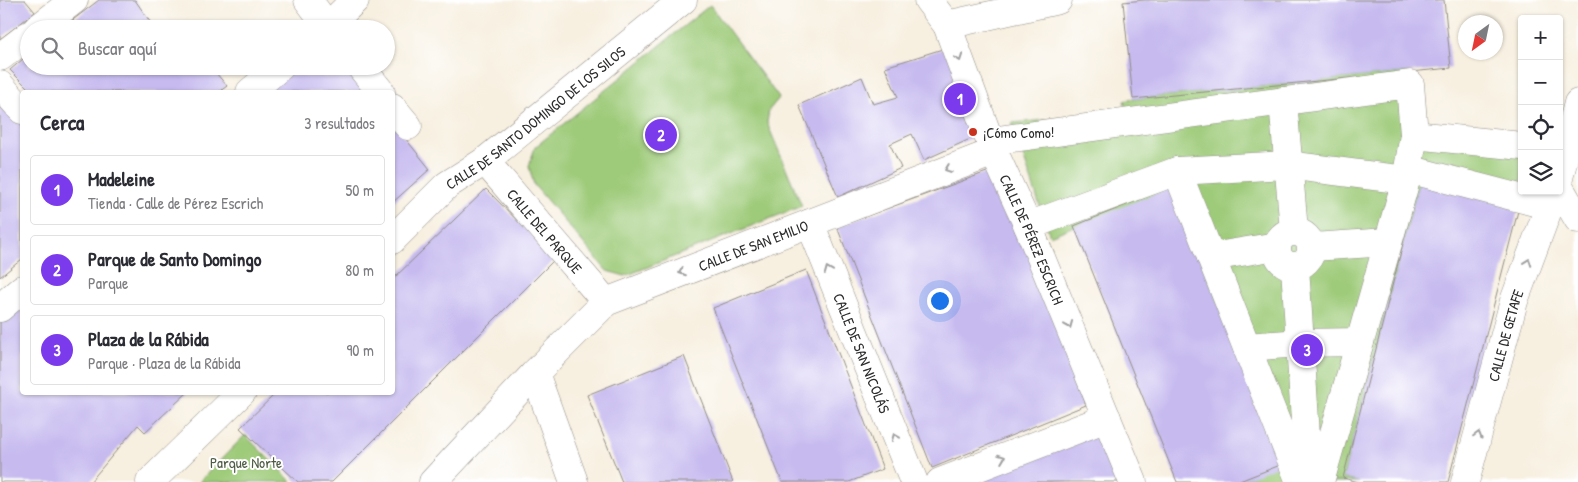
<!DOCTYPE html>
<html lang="es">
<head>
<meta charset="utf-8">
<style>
  :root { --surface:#fff; --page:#f7f7f7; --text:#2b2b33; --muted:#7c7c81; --line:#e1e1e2; --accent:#7c3aed }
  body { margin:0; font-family:"Patrick Hand",sans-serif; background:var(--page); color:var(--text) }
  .controls { position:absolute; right:15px; top:15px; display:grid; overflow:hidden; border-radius:5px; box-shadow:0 1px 4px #0004 }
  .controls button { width:45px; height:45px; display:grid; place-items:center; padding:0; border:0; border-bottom:1px solid var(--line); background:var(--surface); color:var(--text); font:25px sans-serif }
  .compass { position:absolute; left:1458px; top:15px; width:45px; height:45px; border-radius:50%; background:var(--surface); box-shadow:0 1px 4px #0004; rotate:213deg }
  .you { position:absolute; left:939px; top:300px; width:18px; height:18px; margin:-12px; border:4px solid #fff; border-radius:50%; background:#1a73e8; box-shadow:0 0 0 8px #1a73e833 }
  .badge { display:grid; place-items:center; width:32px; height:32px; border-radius:50%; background:var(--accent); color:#fff; font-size:16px; font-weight:700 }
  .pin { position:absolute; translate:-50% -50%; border:2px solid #fff; box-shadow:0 1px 5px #0006 }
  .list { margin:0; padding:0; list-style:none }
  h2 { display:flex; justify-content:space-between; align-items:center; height:65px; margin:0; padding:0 20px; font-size:21px }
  h2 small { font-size:16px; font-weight:400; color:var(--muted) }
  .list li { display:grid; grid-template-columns:32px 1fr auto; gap:15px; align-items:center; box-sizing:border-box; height:70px; margin:0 10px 10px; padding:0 10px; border:1px solid var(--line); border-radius:5px }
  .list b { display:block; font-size:19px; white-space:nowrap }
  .list p { margin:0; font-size:16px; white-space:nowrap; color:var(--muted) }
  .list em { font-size:16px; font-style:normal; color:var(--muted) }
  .icon { flex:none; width:28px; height:28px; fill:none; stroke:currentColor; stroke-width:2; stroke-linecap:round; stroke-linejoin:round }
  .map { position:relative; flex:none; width:1578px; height:482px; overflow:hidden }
  .search { position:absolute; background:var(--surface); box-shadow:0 1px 4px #0004; left:20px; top:20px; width:375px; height:55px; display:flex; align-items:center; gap:12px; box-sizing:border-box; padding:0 18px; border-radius:28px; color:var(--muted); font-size:19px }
  .panel { position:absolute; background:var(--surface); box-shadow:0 1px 4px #0004; left:20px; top:90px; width:375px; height:305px; border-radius:5px }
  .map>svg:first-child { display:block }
  .green { fill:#9ecb79; stroke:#647b52 }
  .building { fill:#c6baef }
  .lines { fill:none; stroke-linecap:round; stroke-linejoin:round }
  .minor-casing { stroke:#918d85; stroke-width:29 }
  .minor { stroke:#fff; stroke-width:28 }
  .oneway { stroke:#a0a0a0 }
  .poi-dot { fill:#c8321e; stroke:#fff; stroke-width:2 }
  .labels { text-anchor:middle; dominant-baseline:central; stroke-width:4; stroke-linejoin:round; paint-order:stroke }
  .street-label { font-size:15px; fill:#2b2b2b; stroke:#fff }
  .poi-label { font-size:15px; fill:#2b2b2b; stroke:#fff; text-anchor:start }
  .park-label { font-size:15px; fill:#4e5b42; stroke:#fff }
</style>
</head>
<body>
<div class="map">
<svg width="1578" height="482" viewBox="0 0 1578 482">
  <rect width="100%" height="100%" fill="#fff"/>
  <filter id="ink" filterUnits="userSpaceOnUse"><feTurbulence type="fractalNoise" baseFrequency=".02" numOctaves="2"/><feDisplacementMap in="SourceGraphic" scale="10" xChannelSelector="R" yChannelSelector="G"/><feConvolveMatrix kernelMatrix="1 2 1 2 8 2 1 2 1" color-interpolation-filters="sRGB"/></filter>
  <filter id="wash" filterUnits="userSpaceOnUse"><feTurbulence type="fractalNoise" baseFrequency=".0096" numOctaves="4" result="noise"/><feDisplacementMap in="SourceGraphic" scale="20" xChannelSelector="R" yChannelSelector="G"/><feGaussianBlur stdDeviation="1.12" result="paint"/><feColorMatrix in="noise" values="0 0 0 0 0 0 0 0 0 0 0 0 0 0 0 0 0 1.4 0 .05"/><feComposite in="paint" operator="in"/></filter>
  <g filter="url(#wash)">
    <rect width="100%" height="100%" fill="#f7efdf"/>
    <g class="green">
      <path d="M710,5L779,98L769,110L767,123L802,206L625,276L607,271L534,185L529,166L535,147Z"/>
      <path d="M1408,72L1416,130L1522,138V191L1419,181L1343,478L1359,482H1237L1074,226L1050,236L1012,123L1127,113L1124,101L1133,99Z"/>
      <path d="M245,435L292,482H199Z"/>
    </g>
    <g id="blocks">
      <g class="building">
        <path d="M0,0H25L35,12L0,39Z"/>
        <path d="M99,0H135L155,29H61Z"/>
        <path d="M1145,0H1444L1451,68L1133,99L1123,2Z"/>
        <path d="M949,47L979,135L924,160L912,134L890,144L901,168L838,197L799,105L862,77L873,104L898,97L885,67Z"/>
        <path d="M29,54V66H210L227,86L219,92H32L10,70Z"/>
        <path d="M294,66H349L369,92H262Z"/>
        <path d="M0,96L22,122V259L0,277Z"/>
        <path d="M392,122L430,169L392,203Z"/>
        <path d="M995,169L1042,288L1086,405L932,468L837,227Z"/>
        <path d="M1419,181L1519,207L1448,482H1359L1343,478Z"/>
        <path d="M1172,187L1283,464L1237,482H1177L1074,226Z"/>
        <path d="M486,189L555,259L332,482H298L240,428L277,392H392V280Z"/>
        <path d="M806,270L883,469L849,482H782L713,308Z"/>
        <path d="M22,297V392H188L145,432L138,425L90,482H0V317Z"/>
        <path d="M684,356L733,482H622L587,395Z"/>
        <path d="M1102,430L1126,482H970Z"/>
      </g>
    </g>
  </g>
  <g filter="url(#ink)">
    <use href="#blocks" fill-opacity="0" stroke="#918d85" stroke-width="1"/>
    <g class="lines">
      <g class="minor-casing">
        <g id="minor">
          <path d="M308,0L330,29"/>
          <path id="s1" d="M928,0L947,25L994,152L1028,226L1133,482"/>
          <path d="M947,25L1058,0"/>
          <path d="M37,29L74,0"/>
          <path d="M325,29L355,0"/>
          <path d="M0,57L29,35"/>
          <path d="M360,66L381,92"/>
          <path d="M0,85L22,110"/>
          <path d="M250,92L281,66"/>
          <path d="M1283,101L1294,231"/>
          <path d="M392,107L408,126"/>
          <path d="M1414,135L1522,146"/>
          <path d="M990,141L1410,84L1414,135L1406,180L1320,482"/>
          <path id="s2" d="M485,161L606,302"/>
          <path d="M1408,169L1550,206"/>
          <path d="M1177,171L1300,482"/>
          <path d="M1559,178L1578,103"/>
          <path d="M1559,187L1578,219"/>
          <path id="s3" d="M810,223L914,482"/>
          <path d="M1028,226L1177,171L1287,165L1406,180"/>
          <circle cx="1294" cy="249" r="17"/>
          <path id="s4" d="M392,240L447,185L485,161L683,0"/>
          <path d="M1312,247L1388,242"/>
          <path d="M1211,257L1277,246"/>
          <path d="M1295,267L1309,482"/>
          <path d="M0,308L22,289"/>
          <path d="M1247,347L1300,343L1360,342"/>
          <path d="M150,482L242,392"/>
          <path d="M433,482L535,373"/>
          <path id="s5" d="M574,482L535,373L606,302L994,152"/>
          <path d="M940,482L1107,418"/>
          <path id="s6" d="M1465,482L1514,301L1555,191"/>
        </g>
      </g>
      <use href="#minor" class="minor"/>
    </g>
    <defs><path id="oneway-chevron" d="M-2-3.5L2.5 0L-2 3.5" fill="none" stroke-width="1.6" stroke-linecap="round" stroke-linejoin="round" transform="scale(1.25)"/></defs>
    <g class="oneway">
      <use href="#oneway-chevron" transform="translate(959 58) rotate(70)"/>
      <use href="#oneway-chevron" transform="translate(948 169) rotate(159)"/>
      <use href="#oneway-chevron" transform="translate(1528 262) rotate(-70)"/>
      <use href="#oneway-chevron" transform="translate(828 270) rotate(-112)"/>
      <use href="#oneway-chevron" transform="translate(682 272) rotate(159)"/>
      <use href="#oneway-chevron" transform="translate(1069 325) rotate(68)"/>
      <use href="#oneway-chevron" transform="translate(1478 435) rotate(-75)"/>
      <use href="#oneway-chevron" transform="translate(895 437) rotate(-112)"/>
      <use href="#oneway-chevron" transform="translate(1002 458) rotate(-21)"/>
    </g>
  </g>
  <circle class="poi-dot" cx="973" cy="132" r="5"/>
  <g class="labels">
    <g class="street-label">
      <text stroke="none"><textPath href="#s4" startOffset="189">CALLE DE SANTO DOMINGO DE LOS SILOS</textPath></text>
      <text stroke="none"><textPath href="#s2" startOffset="92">CALLE DEL PARQUE</textPath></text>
      <text stroke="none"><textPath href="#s1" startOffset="262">CALLE DE PÉREZ ESCRICH</textPath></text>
      <text stroke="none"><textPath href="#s5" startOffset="374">CALLE DE SAN EMILIO</textPath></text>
      <text stroke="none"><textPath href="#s6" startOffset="152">CALLE DE GETAFE</textPath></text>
      <text stroke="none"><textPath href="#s3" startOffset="140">CALLE DE SAN NICOLÁS</textPath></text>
    </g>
    <g class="poi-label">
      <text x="983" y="132">¡Cómo Como!</text>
    </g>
    <g class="park-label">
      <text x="246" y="462">Parque Norte</text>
    </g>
  </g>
</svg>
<div class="controls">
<button>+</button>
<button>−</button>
<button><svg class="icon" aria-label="locate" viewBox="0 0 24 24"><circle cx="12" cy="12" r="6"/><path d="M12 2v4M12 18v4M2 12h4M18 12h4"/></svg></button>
<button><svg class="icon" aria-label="layers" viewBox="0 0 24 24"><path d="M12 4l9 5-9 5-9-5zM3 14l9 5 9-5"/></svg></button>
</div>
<svg class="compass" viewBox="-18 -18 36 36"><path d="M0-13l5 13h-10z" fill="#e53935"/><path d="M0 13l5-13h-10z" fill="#7c7c81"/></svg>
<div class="you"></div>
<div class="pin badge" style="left:960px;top:99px">1</div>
<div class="pin badge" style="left:661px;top:135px">2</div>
<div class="pin badge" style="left:1307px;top:350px">3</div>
<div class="search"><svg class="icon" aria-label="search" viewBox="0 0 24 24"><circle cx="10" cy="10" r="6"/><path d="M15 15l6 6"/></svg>Buscar aquí</div>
<section class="panel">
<h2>Cerca<small>3 resultados</small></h2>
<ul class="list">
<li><span class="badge">1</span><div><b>Madeleine</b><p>Tienda · Calle de Pérez Escrich</p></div><em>50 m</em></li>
<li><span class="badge">2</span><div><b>Parque de Santo Domingo</b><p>Parque</p></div><em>80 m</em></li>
<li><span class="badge">3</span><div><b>Plaza de la Rábida</b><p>Parque · Plaza de la Rábida</p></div><em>90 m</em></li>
</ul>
</section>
</div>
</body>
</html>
